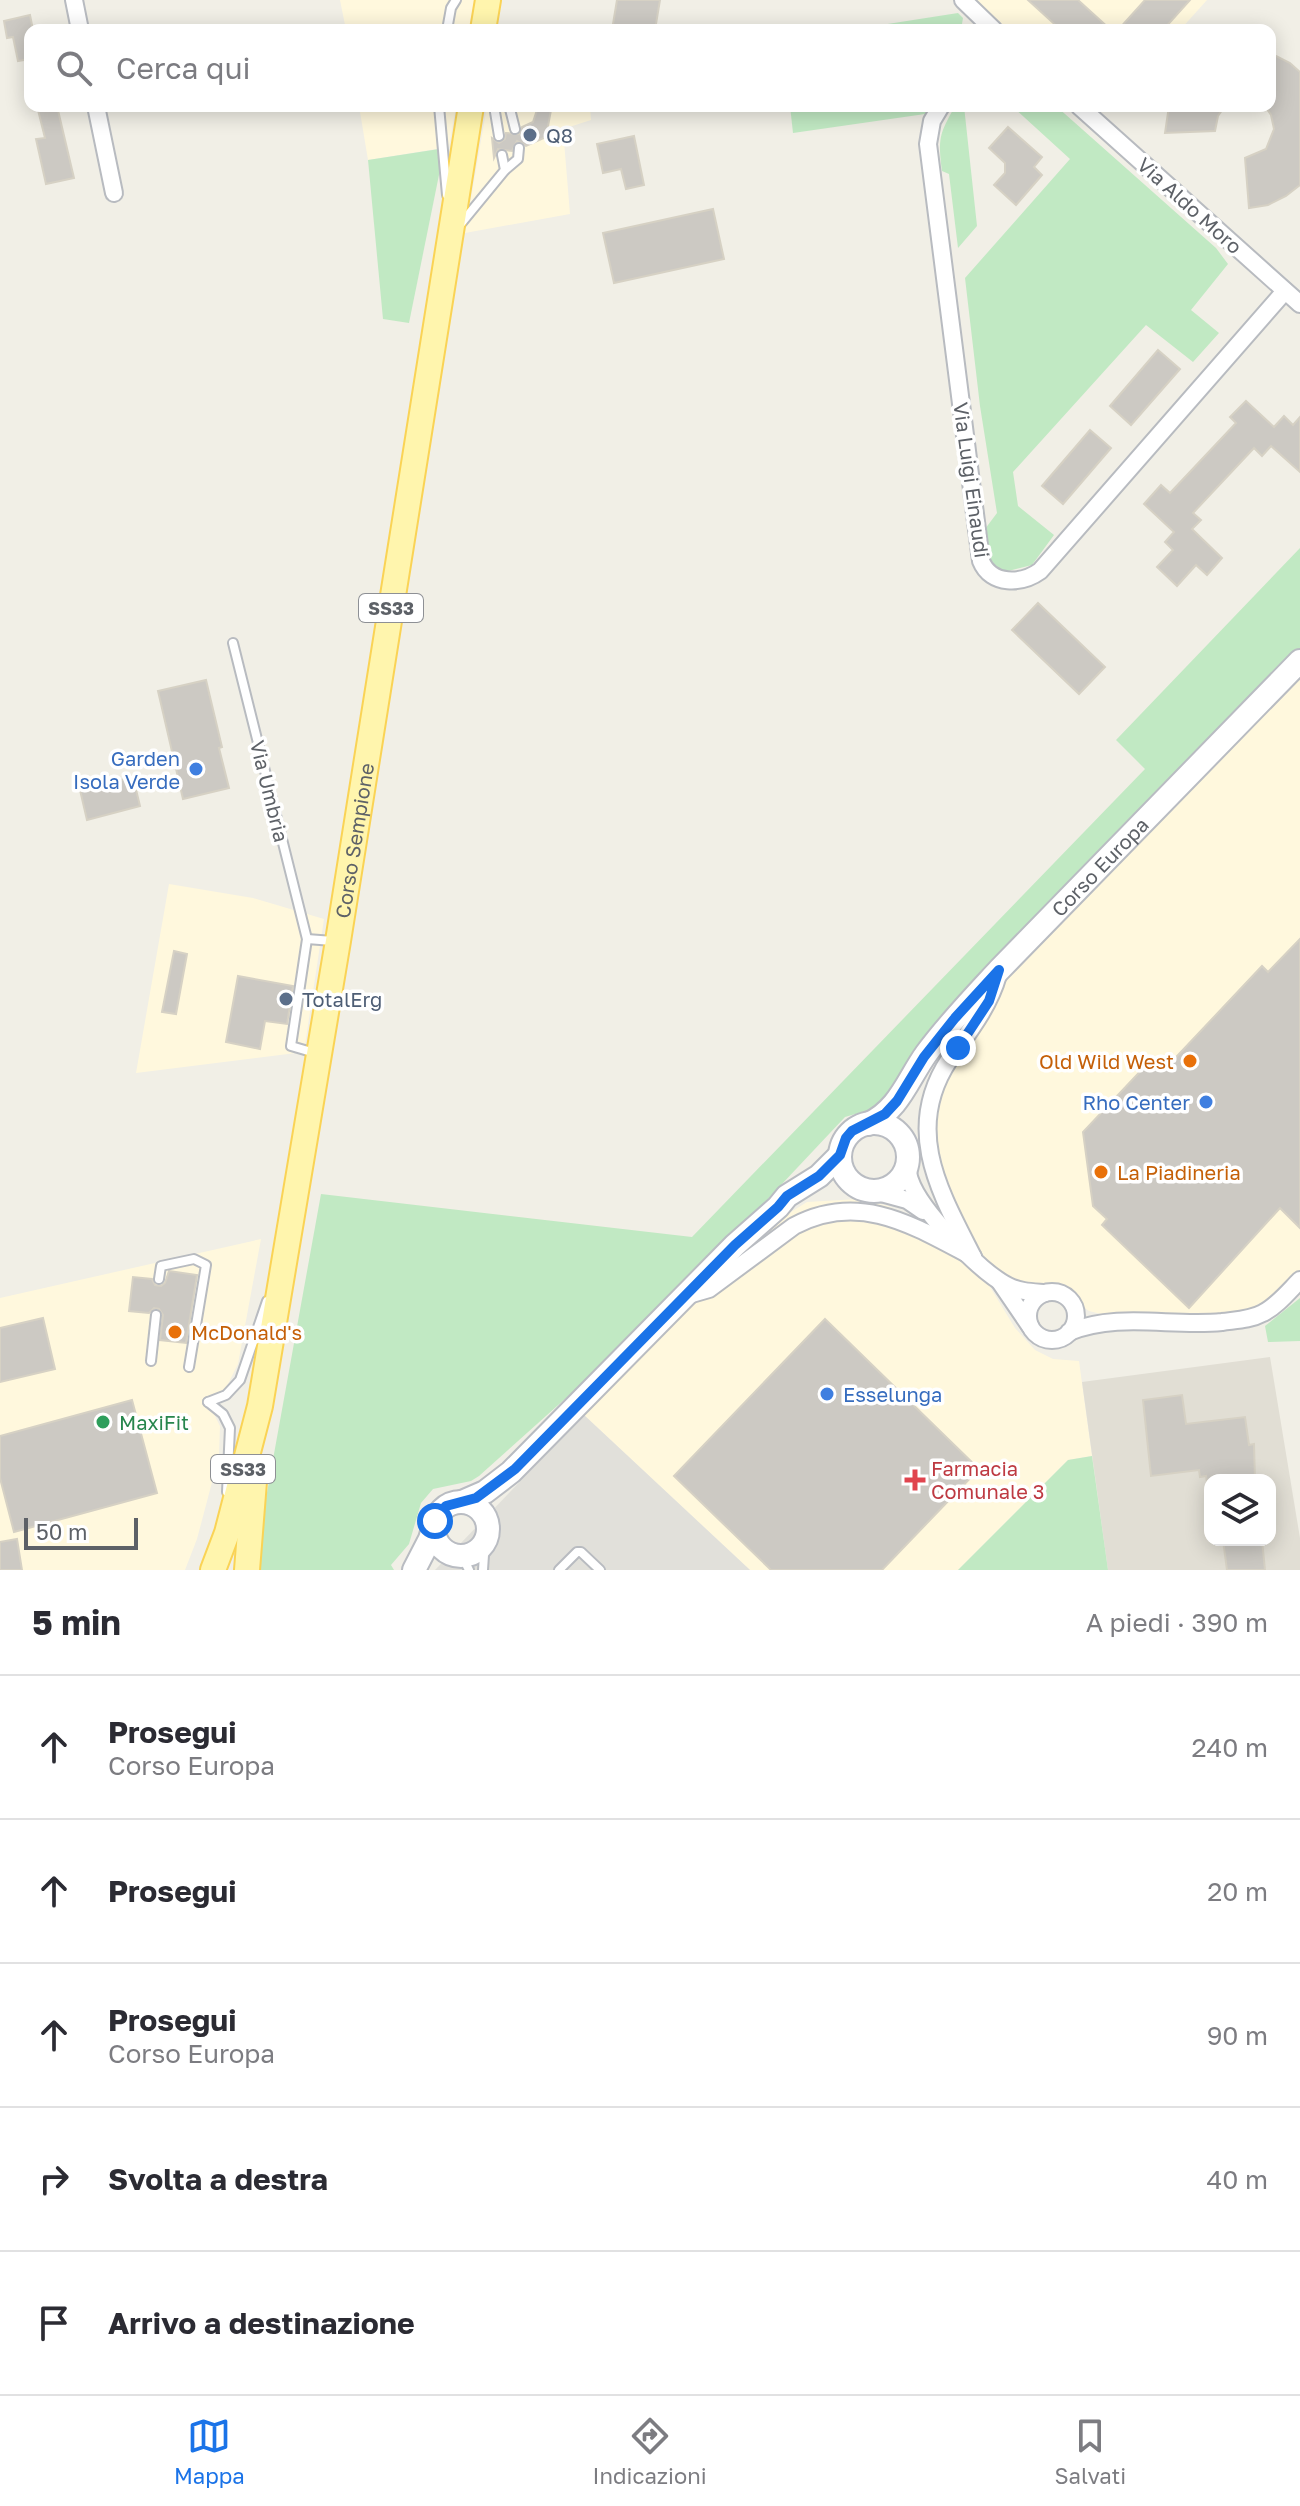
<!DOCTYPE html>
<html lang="it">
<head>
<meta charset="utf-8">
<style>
  :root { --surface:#fff; --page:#f7f7f7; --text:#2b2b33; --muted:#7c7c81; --line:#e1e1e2; --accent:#1a73e8 }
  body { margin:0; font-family:"Golos Text",sans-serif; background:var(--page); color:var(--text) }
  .controls { position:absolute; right:24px; bottom:24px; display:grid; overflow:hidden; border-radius:16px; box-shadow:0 4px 20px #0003 }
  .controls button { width:72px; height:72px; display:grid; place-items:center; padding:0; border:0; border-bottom:2px solid var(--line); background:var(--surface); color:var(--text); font:40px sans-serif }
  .scale { position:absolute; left:24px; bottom:20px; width:114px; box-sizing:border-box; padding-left:8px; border:4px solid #5d6167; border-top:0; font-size:22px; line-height:28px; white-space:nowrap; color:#5d6167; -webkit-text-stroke:6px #fff; paint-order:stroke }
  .stop { position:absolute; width:24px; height:24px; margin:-18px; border:6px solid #1a73e8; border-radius:50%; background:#fff }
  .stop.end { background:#1a73e8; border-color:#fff; box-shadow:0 2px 8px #0008 }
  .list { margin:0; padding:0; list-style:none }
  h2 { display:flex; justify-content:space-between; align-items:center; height:104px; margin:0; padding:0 32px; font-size:34px }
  h2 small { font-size:26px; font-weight:400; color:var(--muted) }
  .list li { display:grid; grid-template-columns:52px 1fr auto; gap:24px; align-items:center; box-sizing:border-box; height:144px; padding:0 32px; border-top:2px solid var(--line) }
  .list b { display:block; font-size:30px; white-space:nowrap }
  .list p { margin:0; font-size:26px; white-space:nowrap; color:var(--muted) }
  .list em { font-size:26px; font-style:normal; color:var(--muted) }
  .icon { flex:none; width:44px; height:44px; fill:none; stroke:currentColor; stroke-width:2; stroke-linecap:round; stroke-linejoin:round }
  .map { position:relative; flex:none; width:1300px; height:1570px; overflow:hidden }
  .search { position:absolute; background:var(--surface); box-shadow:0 4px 20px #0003; left:24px; right:24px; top:24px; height:88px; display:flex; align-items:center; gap:20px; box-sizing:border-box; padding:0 28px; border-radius:16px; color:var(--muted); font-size:30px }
  .sheet { height:824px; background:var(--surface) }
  nav { display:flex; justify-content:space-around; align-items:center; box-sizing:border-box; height:112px; border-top:2px solid var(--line); background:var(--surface); font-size:22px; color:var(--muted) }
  nav a { display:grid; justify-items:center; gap:4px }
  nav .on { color:var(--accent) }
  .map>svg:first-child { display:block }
  .commercial { fill:#fff8dd }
  .industrial { fill:#e1e0da }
  .education { fill:#e1ded4; fill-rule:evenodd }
  .green { fill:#c1e9c3 }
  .building { fill:#ccc9c3; stroke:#d6d1c4; stroke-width:2 }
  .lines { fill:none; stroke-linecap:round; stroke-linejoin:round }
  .service-casing { stroke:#b8bbc0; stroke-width:12 }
  .minor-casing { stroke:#b8bbc0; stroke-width:20 }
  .secondary-casing { stroke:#b9bcc2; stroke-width:26 }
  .primary-casing { stroke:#fad355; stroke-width:28 }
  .service { stroke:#fff; stroke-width:8 }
  .minor { stroke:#fff; stroke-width:16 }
  .secondary { stroke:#fff; stroke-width:22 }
  .primary { stroke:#fff5ad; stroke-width:24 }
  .route { stroke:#1a73e8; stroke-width:10 }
  .service-dot { fill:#5c6f8a; stroke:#fff; stroke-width:3 }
  .shop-dot { fill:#3f7fe0; stroke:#fff; stroke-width:3 }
  .food-dot { fill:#e8710a; stroke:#fff; stroke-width:3 }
  .leisure-dot { fill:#2e9e5b; stroke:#fff; stroke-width:3 }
  .health-dot { fill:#e0444e; stroke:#fff; stroke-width:3 }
  .labels { text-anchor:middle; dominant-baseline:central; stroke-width:7; stroke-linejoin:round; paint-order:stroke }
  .shield { fill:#fff; stroke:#8e9095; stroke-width:2 }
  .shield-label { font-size:18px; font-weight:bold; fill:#5d6167 }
  .service-label { font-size:20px; fill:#4e5e75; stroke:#fff; text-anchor:start }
  .street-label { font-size:20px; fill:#5d6167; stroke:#fff }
  .shop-label { font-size:20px; fill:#366cbe; stroke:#fff; text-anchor:end }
  .food-label { font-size:20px; fill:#c56008; stroke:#fff; text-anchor:start }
  .leisure-label { font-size:20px; fill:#27864d; stroke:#fff; text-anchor:start }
  .health-label { font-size:20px; fill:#be3a42; stroke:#fff; text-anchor:start }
</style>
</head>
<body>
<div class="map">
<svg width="1300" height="1570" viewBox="0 0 1300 1570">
  <rect width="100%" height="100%" fill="#f1efe6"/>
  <g class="commercial">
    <path d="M340,0H474L469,30H346Z"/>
    <path d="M975,0H1207L1180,30H1009Z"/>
    <path d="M359,106H456L449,147L368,160Z"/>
    <path d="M487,106H590L591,120L563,129L570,214L465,233Z"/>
    <path d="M1300,673V1274L1257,1314L1121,1319L1089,1311L1062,1293L1028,1291L974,1256L940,1187L931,1122L943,1076L1001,996L1009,969Z"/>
    <path d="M169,884L253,898L324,919L304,1052L136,1073Z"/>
    <path d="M858,1199L888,1206L921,1222L987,1282L1015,1328L1035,1350L1053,1359L1079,1361L1092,1456L1068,1460L958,1570H750L584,1415L741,1253L783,1217L807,1202Z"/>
    <path d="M261,1239L238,1364L226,1388L208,1402L220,1426L219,1456L197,1539L185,1570H0V1298Z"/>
  </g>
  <path class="industrial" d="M584,1415L750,1570H435Z"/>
  <path class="education" d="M1270,1357L1300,1538V1570H1108L1082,1382ZM1210,1480H1270V1540H1210Z"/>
  <g class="green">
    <path d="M958,13L963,18L961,30H849Z"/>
    <path d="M790,106H929L925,114L793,133Z"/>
    <path d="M955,106H964L977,226L958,248L949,174L942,171C938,138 939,135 955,106Z"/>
    <path d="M1012,106H1056L1216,248L1228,264L1191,310L1219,333L1193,362L1146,325L1013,472L1018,506L1054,535L1032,565L1004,572L990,564L985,529L997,513L980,406L965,278L1070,159Z"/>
    <path d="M439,149L441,165L409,323L383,319L368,160Z"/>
    <path d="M1300,548V648L951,1008L890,1095L869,1110L845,1117L751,1217L595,1372L479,1476L471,1481L433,1489L421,1503L409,1544L391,1565L394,1570H253L321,1194L692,1237L1145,769L1116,740Z"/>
    <path d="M1300,1298V1341L1268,1342L1265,1326Z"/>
    <path d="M1092,1456L1108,1570H958L1068,1460Z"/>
  </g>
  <g class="building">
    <path d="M617,0H660L655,30H612Z"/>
    <path d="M1028,0H1078L1111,30H1061Z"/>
    <path d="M1145,0H1190L1163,30H1118Z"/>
    <path d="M30,15L33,30H30V59L18,61L13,37L7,38L4,21Z"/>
    <path d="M1270,53L1290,63L1300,72V185L1286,196L1268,205L1249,208L1245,158L1266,149L1274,129L1271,115L1265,106H1270Z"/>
    <path d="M37,106H57L74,178L46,184L36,139L45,138Z"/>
    <path d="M1169,106H1225L1218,116L1215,131L1165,133Z"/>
    <path d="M538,107L551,110L546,137L526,146L517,141L512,151L498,149L494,158L492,138L499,143L505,139L506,133L519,134L522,127L533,122Z"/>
    <path d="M1008,127L1042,157L1034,167L1042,175L1016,205L994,185L1005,173V163L989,148Z"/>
    <path d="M634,136L644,185L626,189L621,169L603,173L597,144Z"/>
    <path d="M713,209L724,259L614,283L603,233Z"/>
    <path d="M1158,350L1180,369L1131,425L1110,406Z"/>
    <path d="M1246,401L1274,427L1284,416L1293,425L1300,417V472L1271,446L1262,456L1254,448L1193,513L1201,520L1192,529L1222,558L1207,575L1196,565L1177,586L1157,567L1173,550L1165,542L1174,532L1144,504L1161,485L1170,493L1236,423L1230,417Z"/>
    <path d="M1090,430L1111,448L1063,504L1042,486Z"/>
    <path d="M1038,603L1105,667L1079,694L1012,630Z"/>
    <path d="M206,680L222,747L219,748L229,788L183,799L158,691Z"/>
    <path d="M133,777L140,806L87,820L80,790Z"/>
    <path d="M1300,939V1228L1280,1208L1189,1308L1102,1225L1107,1219L1093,1206L1083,1132L1151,1060L1163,1071L1262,966L1268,972Z"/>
    <path d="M174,951L187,954L176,1014L162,1012Z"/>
    <path d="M238,976L293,986L287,1024L265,1021L260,1049L226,1042Z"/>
    <path d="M169,1271L197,1275L186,1343L160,1340L163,1315L159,1309L154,1308L149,1313L129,1311L133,1277L152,1279L155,1285L161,1286L165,1283Z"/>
    <path d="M43,1318L55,1369L0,1382V1328Z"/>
    <path d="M825,1319L979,1469L882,1570H771L674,1476Z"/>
    <path d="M1182,1395L1186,1424L1245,1417L1249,1445L1254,1444L1255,1480L1207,1482L1206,1476L1200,1477L1199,1470L1151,1476L1143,1400Z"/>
    <path d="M132,1400L157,1493L14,1532L0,1478V1436Z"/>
    <path d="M17,1539L22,1570H0V1542Z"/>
    <path d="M1223,1540H1262L1265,1570H1227Z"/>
  </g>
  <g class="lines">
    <g class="service-casing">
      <g id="service">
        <path d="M447,30L451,8L456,0"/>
        <path d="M439,106L447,195"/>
        <path d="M494,106L499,136"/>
        <path d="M506,106L510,109L515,129"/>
        <path d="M505,170L518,159L519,148"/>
        <path d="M459,226L505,170L502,155"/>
        <path d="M233,643L307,939L291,1046L315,1053"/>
        <path d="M307,939L333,941"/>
        <path d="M159,1279L161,1266L194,1259L206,1265L189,1367"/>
        <path d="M151,1361L156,1315"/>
        <path d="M208,1402L226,1395L240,1380L267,1301"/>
        <path d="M208,1402L223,1414L230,1428L227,1492"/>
        <path d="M462,1556L469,1570"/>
        <path d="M483,1570L485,1540"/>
        <path d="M559,1570L577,1552H581L600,1570"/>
      </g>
    </g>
    <g class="minor-casing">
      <g id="minor">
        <path d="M74,0L80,30"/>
        <path d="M963,0L994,30"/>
        <path d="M96,106L114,193"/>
        <path d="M941,106L932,121L928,144L981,561C991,586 1022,584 1040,571L1285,291"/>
        <path d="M1079,106L1300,304"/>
        <path d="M907,1162C908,1168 908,1175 910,1180C920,1210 980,1272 1008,1286C1020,1292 1032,1292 1045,1293"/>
        <path d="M874,1191L907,1200L923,1211"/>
        <path d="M973,1257C940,1192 903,1130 949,1060C968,1033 989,1007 998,975"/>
        <path d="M1000,1282L1030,1326"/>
        <circle cx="1052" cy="1316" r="24"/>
        <path d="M685,1296L709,1289L794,1226C860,1191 914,1226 973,1257"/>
        <path d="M1069,1332C1119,1312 1170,1327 1222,1322C1236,1320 1250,1320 1263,1313C1277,1306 1289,1291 1300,1280"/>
      </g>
    </g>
    <g class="secondary-casing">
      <g id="secondary">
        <circle cx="874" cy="1157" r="34"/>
        <path id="s1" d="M868,1124C899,1110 908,1079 926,1054C948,1024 974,997 999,970L1300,661"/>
        <path d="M462,1502L485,1492L511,1472L735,1245L778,1207L787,1196L819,1176L840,1155"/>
        <circle cx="461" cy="1529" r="27"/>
        <path d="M414,1570L430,1539L435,1522"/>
      </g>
    </g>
    <g class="primary-casing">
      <g id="primary">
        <path d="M483,30L488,0"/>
        <path id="s2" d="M213,1570L227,1533L260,1406L338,941L471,106"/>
        <path d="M247,1570L255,1469"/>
      </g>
    </g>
    <use href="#service" class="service"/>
    <use href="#minor" class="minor"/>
    <use href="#secondary" class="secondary"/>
    <use href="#primary" class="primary"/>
  </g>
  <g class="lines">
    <path class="route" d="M435,1521L446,1506L476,1498L515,1469L735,1245L778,1207L787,1196L819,1176L840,1155L846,1138L852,1131L885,1114L897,1101L924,1057L955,1018L999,970L989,1001L958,1048"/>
  </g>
  <g class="service-dot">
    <circle cx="530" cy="135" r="8"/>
    <circle cx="286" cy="999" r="8"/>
  </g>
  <g class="shop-dot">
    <circle cx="196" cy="769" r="8"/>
    <circle cx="1206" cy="1102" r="8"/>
    <circle cx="827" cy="1394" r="8"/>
  </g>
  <g class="food-dot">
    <circle cx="1190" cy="1061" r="8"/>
    <circle cx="1101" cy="1172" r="8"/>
    <circle cx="175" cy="1332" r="8"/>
  </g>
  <circle class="leisure-dot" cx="103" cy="1422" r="8"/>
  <path class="health-dot" d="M911 1468h8v8h8v8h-8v8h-8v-8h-8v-8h8z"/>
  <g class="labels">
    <g class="shield">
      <rect x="359" y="594" width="64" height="28" rx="6"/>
      <rect x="211" y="1455" width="64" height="28" rx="6"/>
    </g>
    <g class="shield-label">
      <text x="391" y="608">SS33</text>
      <text x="243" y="1469">SS33</text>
    </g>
    <g class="service-label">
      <text x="546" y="135">Q8</text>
      <text x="302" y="999">TotalErg</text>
    </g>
    <g class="street-label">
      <text transform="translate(1190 205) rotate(42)">Via Aldo Moro</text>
      <text transform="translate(972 480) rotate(82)">Via Luigi Einaudi</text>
      <text transform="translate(270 791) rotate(76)">Via Umbria</text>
      <text stroke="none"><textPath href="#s2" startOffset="744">Corso Sempione</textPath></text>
      <text stroke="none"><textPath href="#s1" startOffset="348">Corso Europa</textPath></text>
    </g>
    <g class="shop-label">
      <text x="180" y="758">Garden<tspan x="180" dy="23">Isola Verde</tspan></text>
      <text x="1190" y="1102">Rho Center</text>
      <text x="843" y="1394" text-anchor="start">Esselunga</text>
    </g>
    <g class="food-label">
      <text x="1174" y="1061" text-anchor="end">Old Wild West</text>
      <text x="1117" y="1172">La Piadineria</text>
      <text x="191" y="1332">McDonald's</text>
    </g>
    <g class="leisure-label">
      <text x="119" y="1422">MaxiFit</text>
    </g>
    <g class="health-label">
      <text x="931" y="1468">Farmacia<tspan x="931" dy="23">Comunale 3</tspan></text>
    </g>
  </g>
</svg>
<div class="controls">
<button><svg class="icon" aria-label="layers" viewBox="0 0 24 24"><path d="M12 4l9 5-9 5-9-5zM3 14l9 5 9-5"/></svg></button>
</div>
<div class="scale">50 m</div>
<div class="stop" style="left:435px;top:1521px"></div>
<div class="stop end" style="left:958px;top:1048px"></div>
<div class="search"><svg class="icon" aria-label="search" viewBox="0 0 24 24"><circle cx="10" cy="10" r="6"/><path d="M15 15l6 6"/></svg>Cerca qui</div>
</div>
<section class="sheet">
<h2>5 min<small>A piedi · 390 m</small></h2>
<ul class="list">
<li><svg class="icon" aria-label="ahead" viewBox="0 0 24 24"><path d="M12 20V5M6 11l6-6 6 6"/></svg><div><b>Prosegui</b><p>Corso Europa</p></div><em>240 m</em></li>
<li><svg class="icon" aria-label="ahead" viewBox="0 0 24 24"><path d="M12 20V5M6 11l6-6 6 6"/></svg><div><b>Prosegui</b></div><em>20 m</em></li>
<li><svg class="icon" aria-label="ahead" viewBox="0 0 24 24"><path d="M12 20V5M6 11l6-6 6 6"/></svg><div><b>Prosegui</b><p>Corso Europa</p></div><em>90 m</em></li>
<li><svg class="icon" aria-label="right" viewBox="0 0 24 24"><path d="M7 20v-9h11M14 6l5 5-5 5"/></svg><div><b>Svolta a destra</b></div><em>40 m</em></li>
<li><svg class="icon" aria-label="arrive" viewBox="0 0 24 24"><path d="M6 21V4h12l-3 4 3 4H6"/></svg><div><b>Arrivo a destinazione</b></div></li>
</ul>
</section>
<nav>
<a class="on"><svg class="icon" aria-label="map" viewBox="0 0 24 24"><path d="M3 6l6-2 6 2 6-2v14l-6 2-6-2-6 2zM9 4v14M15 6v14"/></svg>Mappa</a>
<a><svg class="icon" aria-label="directions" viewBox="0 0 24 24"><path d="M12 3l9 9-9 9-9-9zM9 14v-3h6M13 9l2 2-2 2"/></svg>Indicazioni</a>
<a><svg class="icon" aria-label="saved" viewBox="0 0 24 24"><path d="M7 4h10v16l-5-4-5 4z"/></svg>Salvati</a>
</nav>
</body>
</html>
